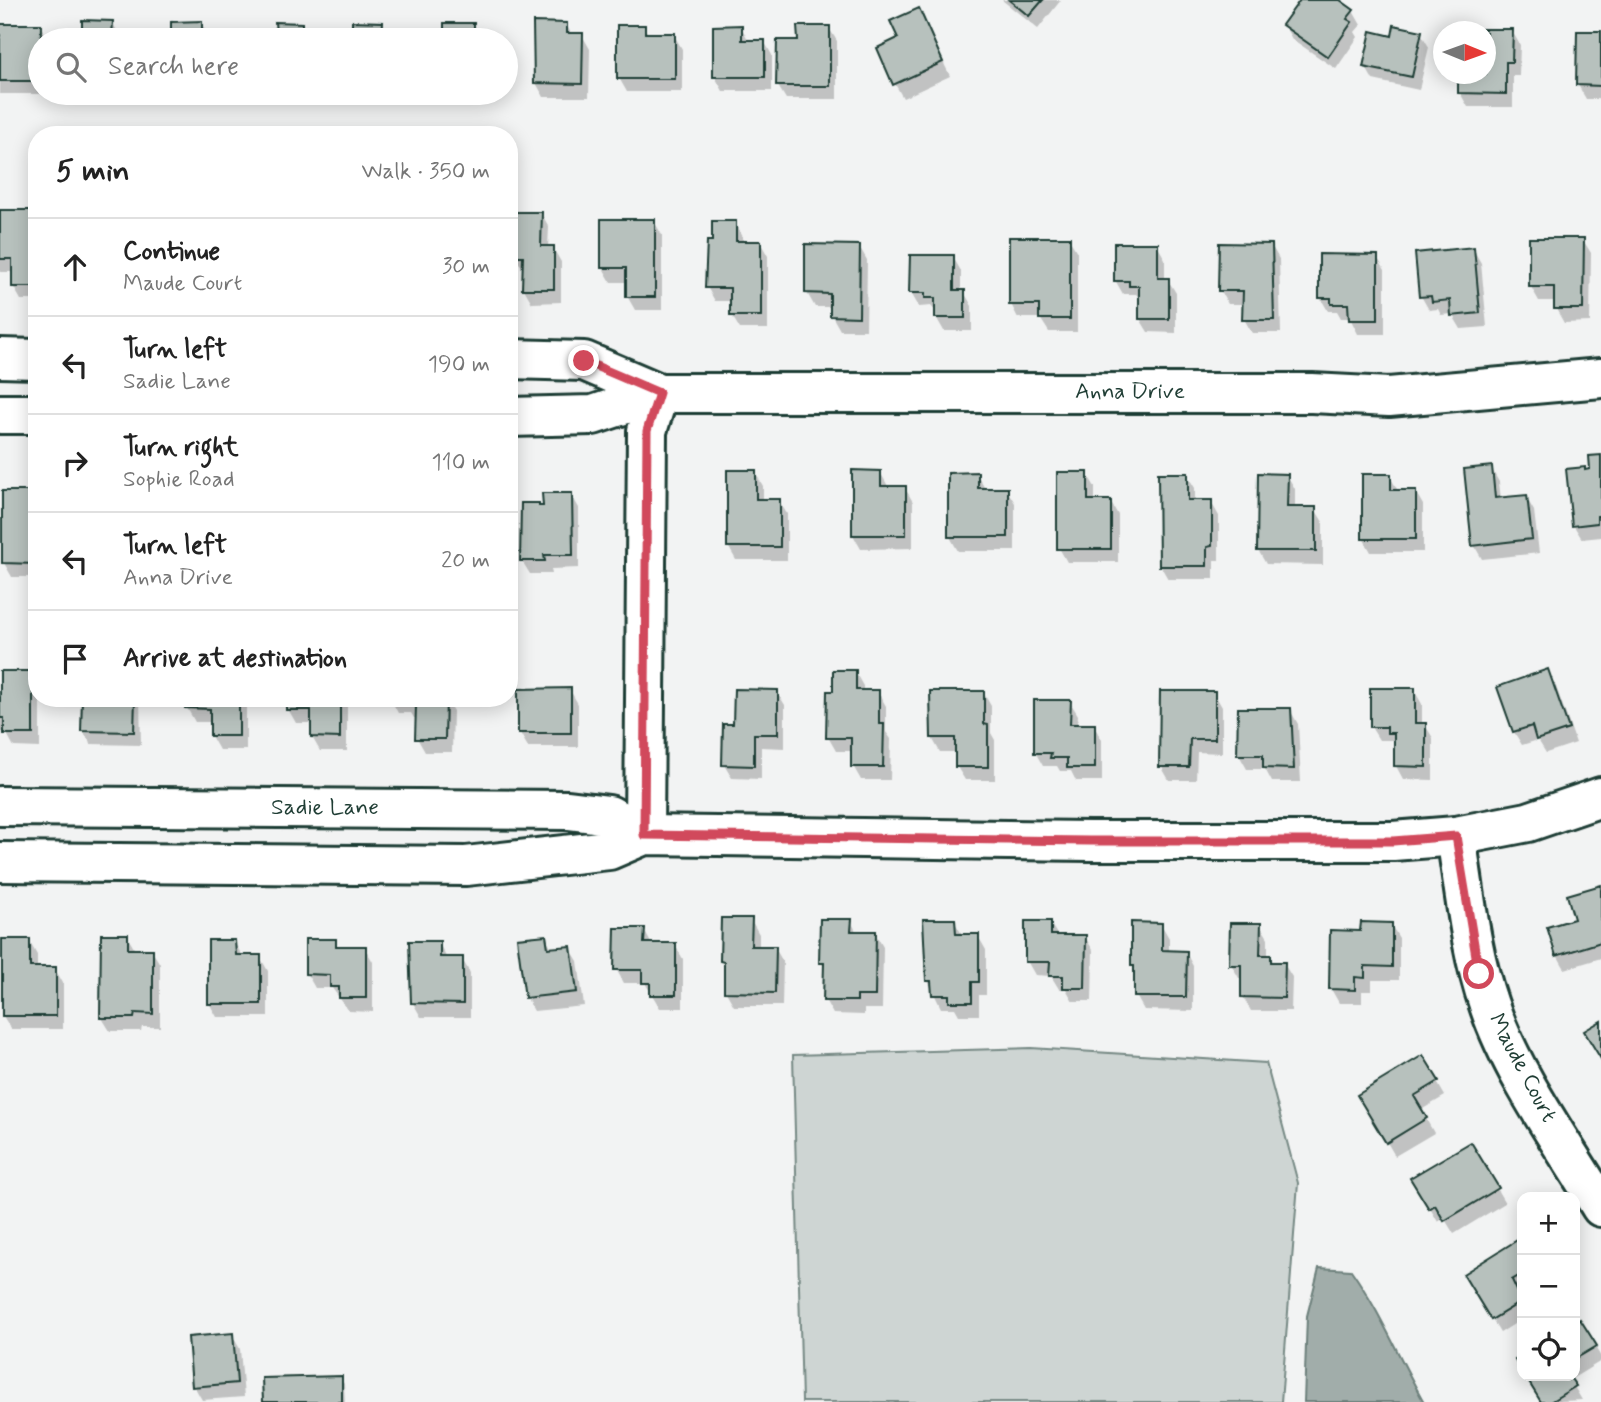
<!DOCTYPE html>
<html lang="en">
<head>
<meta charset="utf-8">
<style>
  :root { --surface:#fff; --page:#f6f6f6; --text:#222; --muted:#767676; --line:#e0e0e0 }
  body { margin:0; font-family:Mynerve,sans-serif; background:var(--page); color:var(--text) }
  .controls { position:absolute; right:21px; bottom:21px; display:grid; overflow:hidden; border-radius:14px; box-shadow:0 4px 18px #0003 }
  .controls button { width:63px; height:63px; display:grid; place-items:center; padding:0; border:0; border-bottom:2px solid var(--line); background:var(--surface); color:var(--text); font:35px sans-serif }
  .compass { position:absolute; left:1433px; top:21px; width:63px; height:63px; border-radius:50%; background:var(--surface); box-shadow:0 4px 18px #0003; rotate:91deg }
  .stop { position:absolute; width:21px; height:21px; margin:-16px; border:5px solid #d1495b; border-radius:50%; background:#fff }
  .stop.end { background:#d1495b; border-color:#fff; box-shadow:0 2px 7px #0008 }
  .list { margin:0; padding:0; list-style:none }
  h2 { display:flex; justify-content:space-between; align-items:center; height:91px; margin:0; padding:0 28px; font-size:30px }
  h2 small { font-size:23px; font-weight:400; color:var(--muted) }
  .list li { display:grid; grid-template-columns:46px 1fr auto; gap:21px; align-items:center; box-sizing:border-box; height:98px; padding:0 28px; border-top:2px solid var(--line) }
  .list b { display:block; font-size:26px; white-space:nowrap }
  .list p { margin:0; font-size:23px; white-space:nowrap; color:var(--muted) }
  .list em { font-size:23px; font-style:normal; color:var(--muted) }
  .icon { flex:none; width:38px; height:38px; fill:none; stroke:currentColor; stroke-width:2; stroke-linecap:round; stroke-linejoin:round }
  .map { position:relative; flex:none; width:1601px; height:1402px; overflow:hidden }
  .search { position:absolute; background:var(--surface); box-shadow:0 4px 18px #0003; left:28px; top:28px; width:490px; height:77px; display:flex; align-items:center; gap:18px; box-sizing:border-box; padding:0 24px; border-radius:38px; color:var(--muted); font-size:26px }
  .panel { position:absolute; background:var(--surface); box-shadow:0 4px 18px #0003; left:28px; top:126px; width:490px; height:581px; border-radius:28px }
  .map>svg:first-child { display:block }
  .green { fill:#ced5d3; stroke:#768984; stroke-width:2 }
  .water { fill:#a1adaa; stroke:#6d807b; stroke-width:2 }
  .shadow { fill:#0003 }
  .building { fill:#b7c1bd; stroke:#1f3d34; stroke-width:2 }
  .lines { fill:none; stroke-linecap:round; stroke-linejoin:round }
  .minor-casing { stroke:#1f3d34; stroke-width:44 }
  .minor { stroke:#fff; stroke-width:38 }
  .route { stroke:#d1495b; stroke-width:9 }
  .labels { text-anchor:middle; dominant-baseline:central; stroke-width:5; stroke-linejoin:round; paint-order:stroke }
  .street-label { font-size:23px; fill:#1f3d34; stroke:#fff }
</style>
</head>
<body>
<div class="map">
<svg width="1601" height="1402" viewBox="0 0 1601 1402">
  <rect width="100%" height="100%" fill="#f2f3f3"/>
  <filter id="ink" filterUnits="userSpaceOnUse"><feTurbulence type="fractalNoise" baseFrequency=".0143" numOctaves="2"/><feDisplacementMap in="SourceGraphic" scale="14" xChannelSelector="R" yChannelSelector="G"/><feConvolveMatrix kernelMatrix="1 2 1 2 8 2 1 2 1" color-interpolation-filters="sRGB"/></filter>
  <g filter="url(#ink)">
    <path class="green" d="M1031,1048L1266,1063L1298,1183L1281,1402H802L793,1055Z"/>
    <path class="water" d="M1319,1268L1351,1270C1380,1311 1399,1358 1424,1402H1304L1307,1316Z"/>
    <g class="shadow">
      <path d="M1002,0H1061L1038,29Z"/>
      <path d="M1302,0H1337L1353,11L1361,25L1355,32L1358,37L1336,69L1292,39L1284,25Z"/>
      <path d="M918,10L950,76L903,98L895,84L900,39Z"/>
      <path d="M83,22H112L120,36L134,38L136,40H83Z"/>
      <path d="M173,23H201L209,37L225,40H173Z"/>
      <path d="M353,23H382L389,37L405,40H353Z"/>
      <path d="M301,24L309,40H252V35H277Z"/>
      <path d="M566,24L572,35H582L590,49L589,97H544L536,83Z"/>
      <path d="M40,25L48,40H40V93L49,94H0V26Z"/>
      <path d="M446,25H473L481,40H446Z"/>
      <path d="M644,27L649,35H674L682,49V92H627L619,78Z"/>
      <path d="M741,27L749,41H764L772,55V91H723L715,77Z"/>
      <path d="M829,28L837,41V99H786L778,86L799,42Z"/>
      <path d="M1512,31L1520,45L1519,76H1513V107H1468L1460,93V74H1486V32Z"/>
      <path d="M1421,33L1429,47L1419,90L1373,80L1365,66L1393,38Z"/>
      <path d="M1601,33V99H1586L1578,85Z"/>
      <path d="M93,93H142V98H96Z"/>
      <path d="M182,93H232V100L186,99Z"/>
      <path d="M363,93H412V99H366Z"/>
      <path d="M453,93H502V96H459Z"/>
      <path d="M0,211L37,212V300H21L13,286V272H0Z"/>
      <path d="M509,213H541L549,227L548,248H553L561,262V302L532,303L524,289V269L519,263L509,264Z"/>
      <path d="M654,221L662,235V310H635L627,296V282H611L603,268Z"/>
      <path d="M735,223L743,237V242H760L768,256V329H740L732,316V301H715L707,287L714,242Z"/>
      <path d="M1069,239L1077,252V332H1049L1040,318H1018L1011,304Z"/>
      <path d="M1583,240L1591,253L1590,322L1564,323L1556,309V301H1539L1531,287Z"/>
      <path d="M1157,245L1165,259V280H1168L1176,293V333L1148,332L1140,319L1141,300L1136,294H1123L1115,280Z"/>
      <path d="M1271,245L1279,259L1281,333H1252L1244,319V304H1228L1220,290Z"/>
      <path d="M859,246L867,260L866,330H840L832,316V307H815L807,293Z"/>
      <path d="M1473,249L1481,263L1487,327L1461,329L1452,314L1441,315L1438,309L1429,310L1421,296Z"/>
      <path d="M953,257L961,271V292H964L972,306V331H944L936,317V312L931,306L919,307L911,293Z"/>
      <path d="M1377,257L1385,270V334H1358L1350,318H1341L1337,311H1328L1320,297Z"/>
      <path d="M1601,457V537L1582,539L1574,526L1586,472L1592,471Z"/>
      <path d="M1491,468L1499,482L1501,500L1526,497L1534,511L1539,553L1482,559L1474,545Z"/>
      <path d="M755,472L763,486V500L779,501L787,514V560H736L728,546Z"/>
      <path d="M880,472L888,486L905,488L913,502V548L861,549L853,535Z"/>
      <path d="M977,474L985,489L1007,490L1015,503V551H958L950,537Z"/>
      <path d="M1087,474L1095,487V502L1110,501L1118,515V562H1067L1059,548Z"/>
      <path d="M1187,475L1195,488V502H1211L1219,516V560H1214V579H1168L1160,565Z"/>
      <path d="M1287,475L1295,489V508L1315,509L1323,522V565L1266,564L1258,550Z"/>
      <path d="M1390,476L1398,491H1415L1423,505V552H1371L1363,538Z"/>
      <path d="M31,493L37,503V577H12L4,563Z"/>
      <path d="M571,494L579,508V568L551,569L552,574H530L522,561L539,507L544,508Z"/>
      <path d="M1547,671L1555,684L1576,743L1546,753L1538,740L1522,745L1514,732Z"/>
      <path d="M855,672L863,686V692H878L886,706V732L891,739L890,780H861L853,766V751H836L828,737Z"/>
      <path d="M0,673H32L37,681V698H40V748L14,747L6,732H0Z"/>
      <path d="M570,690L578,704V747H528L520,733Z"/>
      <path d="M1414,690L1422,704V724L1425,725L1433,738V780L1403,779L1396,766V744L1393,740H1379L1371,727Z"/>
      <path d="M777,692L785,705V748L761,747V779L732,778L724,765L735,726Z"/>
      <path d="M983,692L991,706V733L995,740V780H965L957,767V752H940L932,738V693Z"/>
      <path d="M1214,693L1222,707V753L1197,752L1196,780H1169L1161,766Z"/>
      <path d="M83,698H140L141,745L91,744L83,731Z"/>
      <path d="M187,698H246V750H219L211,736V722H195L187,708Z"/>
      <path d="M288,698H347V751H320L312,737V723H296L288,709Z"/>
      <path d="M390,698H445L453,711L452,752H425L417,738V718H414L411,713H398Z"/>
      <path d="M1070,702L1078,715L1077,726H1094L1102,740V781H1076L1071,771H1060L1057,766H1043L1035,752Z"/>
      <path d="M1290,710L1298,724L1301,782H1272L1265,769H1247L1239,755Z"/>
      <path d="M1601,887V958L1565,969L1557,955L1576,920Z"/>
      <path d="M751,920L759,934V948H775L783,962L782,1006H734L726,992V967L722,961Z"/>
      <path d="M851,921L857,933H875L883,947L882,1009H864V1015L833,1014L825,1000V969L821,962Z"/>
      <path d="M954,921L963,936H978L986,950V995H979V1015H959L955,1008H941L928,981Z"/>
      <path d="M1050,923L1058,936L1085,937L1093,950L1092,1001H1073L1066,989H1059L1051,976L1035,975L1027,961Z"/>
      <path d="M1161,924L1169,938V952L1186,953L1193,966V1011L1144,1010L1136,996V972L1132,965Z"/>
      <path d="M1260,925L1268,938V957H1270L1274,963L1284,964L1292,977L1291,1011H1251L1243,997V978H1239L1231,964Z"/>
      <path d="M1391,925L1399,938V980H1372V991H1362V1003H1339L1331,989L1362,932Z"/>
      <path d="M644,930L652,945H675L683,959V1008H660L645,983H624L616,969Z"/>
      <path d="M127,936L135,950L152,951L160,964V1027H142L141,1031H110L102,1018Z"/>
      <path d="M545,937L553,950L570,948L578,961L584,1006L534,1011L526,997Z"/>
      <path d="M29,941L37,955V969H55L63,983V1029H11L3,1016Z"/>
      <path d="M335,941L338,948H365L373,962V1012L349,1011L332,988H315L307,974Z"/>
      <path d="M234,942L243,957H260L268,971V1017H217L209,1003Z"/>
      <path d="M439,943L447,959H462L470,973V1017H421L413,1003Z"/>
      <path d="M1423,1058L1445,1096L1421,1110L1434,1133L1395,1156L1360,1096Z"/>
      <path d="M1470,1144L1505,1203L1454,1234L1444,1218L1438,1222L1413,1179Z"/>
      <path d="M1522,1239V1292L1518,1294L1522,1301V1319L1500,1333L1465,1275Z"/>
      <path d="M1580,1322L1601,1357V1361L1570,1380L1582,1400L1542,1402L1526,1376H1575V1325Z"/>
      <path d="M232,1335L240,1349L244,1397L202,1400L194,1386Z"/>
      <path d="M341,1378L344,1384L345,1402H265Z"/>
    </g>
    <g class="building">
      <path d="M1009,0H1043L1029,16Z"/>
      <path d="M1300,0H1340L1354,10L1347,19L1352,22L1328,57L1282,25Z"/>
      <path d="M919,8L943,62L893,85L877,48L898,38L890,21Z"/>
      <path d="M82,20L113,21L112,36H135V40H82Z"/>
      <path d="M202,21V37H225V40H171V22Z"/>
      <path d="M352,21L383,22L382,37H405V40H352Z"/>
      <path d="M275,22L302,23V40H250V33H276Z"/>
      <path d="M533,22L567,23V33H583L582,84L534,83Z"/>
      <rect x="444" y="23" width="30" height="17"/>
      <path d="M0,24H41L40,81H0Z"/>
      <path d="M617,25H645V33H675V79H617Z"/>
      <path d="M742,25V40H765V77H713V26Z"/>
      <path d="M1394,25L1422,31L1412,77L1363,67L1371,31L1392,36Z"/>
      <path d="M797,26H830V86H776L777,40H798Z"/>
      <path d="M1482,29H1513L1512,62H1506V94L1458,93V74H1486V32H1482Z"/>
      <path d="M1577,31H1601V86L1576,85Z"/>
      <path d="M0,210H37V287H12V259H0Z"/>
      <path d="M509,212H542L541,246H554V289H522L523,256H513V250H509Z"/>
      <path d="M601,219H655V297H626V268H601Z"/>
      <path d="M712,221H736V241H761V316H730V288H705L707,241H712Z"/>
      <path d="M1009,237H1070V319H1039V305H1009Z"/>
      <path d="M1529,238H1584L1583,309H1554V287H1529Z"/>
      <path d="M1114,243H1158V278H1169V319H1139V286H1129V281H1114Z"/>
      <path d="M1219,243L1272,244L1274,320H1242L1243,291H1218Z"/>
      <path d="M805,244L860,245L859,317L830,316V294L805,293Z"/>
      <path d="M1474,247L1480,313L1451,316L1450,300L1432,302L1431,296L1419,297L1415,253Z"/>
      <path d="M1319,254L1378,255V320H1349L1348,304H1331V298H1319Z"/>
      <path d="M910,255H954V290H965V318H935V298H925V293H909Z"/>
      <path d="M1601,455V516H1597V523L1572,526L1566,469L1585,467V470L1590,469L1589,456Z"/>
      <path d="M1492,466L1495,498L1527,495L1532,539L1472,546L1464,469Z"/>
      <path d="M727,470H756V499H780V547H727Z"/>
      <path d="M852,470L881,471V486H906V535H852Z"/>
      <path d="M978,472V488H1008V537H948V473Z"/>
      <path d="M1057,472H1088V500H1111V549H1057Z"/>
      <path d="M1158,473H1188V500H1212V546L1207,547V566H1159Z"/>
      <path d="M1258,473L1288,474L1287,507H1316V551H1257Z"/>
      <path d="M1362,474H1391V490H1416V539H1362Z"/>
      <path d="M2,491H32V516H37V564L2,563Z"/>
      <path d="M542,493H572L573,555H544L545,561H520L521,503H539V506H543Z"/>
      <path d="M1548,669L1569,729L1536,740L1532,726L1513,732L1497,687Z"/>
      <path d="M833,670H856V690H879V724H884L883,767H851V738H826L827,691H833Z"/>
      <path d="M0,671H33V734H4V718H0Z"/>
      <path d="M571,688V733H518V689Z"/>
      <path d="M1370,688H1415V723H1426V767L1394,766V733H1387V727H1370Z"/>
      <path d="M734,689L778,690V734H754V766L722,765L723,724H733Z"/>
      <path d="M930,691H984V724L988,725V767H955V738H931Z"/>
      <path d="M1160,691H1215V739H1190L1189,767H1159Z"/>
      <path d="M82,698H135L134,732L81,731Z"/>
      <path d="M185,698H239V736H210V709L185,708Z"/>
      <path d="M286,698H340V738L311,737V710H286Z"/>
      <path d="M388,698H446L445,739H415L416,705H404V700Z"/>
      <path d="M1034,700H1071L1070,724H1095V768H1067V758H1050L1051,753H1034Z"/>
      <path d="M1238,708H1291L1294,769L1263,768V755H1237Z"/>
      <path d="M1601,885V942L1556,956L1547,927L1574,919L1567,895Z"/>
      <path d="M721,918H752L751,946H776L775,993L724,992V962L720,961Z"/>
      <path d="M820,919H852L851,931H876L875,996H857V1001H823L824,963H819Z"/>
      <path d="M923,919H955L956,934H979V982H972V1002H949V995H932L931,981H926Z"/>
      <path d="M1025,921H1051V935H1086L1085,988H1063V976H1049L1050,962H1025Z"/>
      <path d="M1131,922L1162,923V950L1187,951L1186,997H1134V966H1131Z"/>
      <path d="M1361,922L1392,923V967L1365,966V978L1355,977V990L1329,989L1330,930L1360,931Z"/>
      <path d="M1230,923H1261L1260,955H1271V962H1285L1284,998L1241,997V965H1229Z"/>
      <path d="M615,928H645L644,943H676V995H650V983H642V970H614Z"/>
      <path d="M101,934H128V949H153V1014L135,1013L134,1018H100Z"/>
      <path d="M546,935L548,948L571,946L577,992L525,998L517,938Z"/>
      <path d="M2,939H30V967H56V1016H2Z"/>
      <path d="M305,939H336V946H366V998H339V987H330V975L305,974Z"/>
      <path d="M208,940H235L236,955H261V1004H208Z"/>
      <path d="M409,941H440V957H463V1004L411,1003Z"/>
      <path d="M1601,1021V1059L1584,1031Z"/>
      <path d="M1423,1055L1439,1081L1414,1096L1427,1118L1386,1143L1357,1095Z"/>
      <path d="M1471,1142L1499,1188L1444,1221L1435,1205L1429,1209L1410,1178Z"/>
      <path d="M1522,1237V1274L1512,1280L1522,1301L1491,1320L1463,1274Z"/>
      <path d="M1580,1319L1597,1346L1575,1359V1323Z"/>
      <path d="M233,1333L237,1383L192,1387L188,1337Z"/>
      <path d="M1522,1355V1372L1515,1360Z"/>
      <path d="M342,1376V1402H263L262,1378Z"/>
      <path d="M1525,1376H1569L1576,1386L1550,1402H1541Z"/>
    </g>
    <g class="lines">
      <g class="minor-casing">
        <g id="minor">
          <path d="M0,358L37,359"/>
          <path d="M509,359L584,361L659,393"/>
          <path d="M0,414H37"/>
          <path d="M509,417L593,415L659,393H1312L1389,397L1601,378"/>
          <path d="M0,806L568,810L609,815L644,835"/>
          <path d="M644,835L647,431L659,393"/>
          <path d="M1456,836C1465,893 1470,950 1489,1005C1512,1074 1563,1144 1601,1207"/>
          <path d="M0,862L466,866L609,850L644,835L1090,841H1393L1456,836L1528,822L1601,797"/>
        </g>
      </g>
      <use href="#minor" class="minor"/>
    </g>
  </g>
  <g class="lines" filter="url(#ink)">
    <path class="route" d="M584,361L659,393L647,431L644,835L1090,841H1393L1456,836L1479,974"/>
  </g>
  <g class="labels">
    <g class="street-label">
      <text x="1130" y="392">Anna Drive</text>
      <text x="325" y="808">Sadie Lane</text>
      <text transform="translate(1522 1068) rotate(62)">Maude Court</text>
    </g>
  </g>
</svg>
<div class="controls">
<button>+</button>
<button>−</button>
<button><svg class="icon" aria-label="locate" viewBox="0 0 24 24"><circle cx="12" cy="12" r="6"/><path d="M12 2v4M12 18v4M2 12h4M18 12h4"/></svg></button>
</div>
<svg class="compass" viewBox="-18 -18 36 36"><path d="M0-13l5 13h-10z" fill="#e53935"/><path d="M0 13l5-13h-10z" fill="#767676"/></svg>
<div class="stop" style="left:1479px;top:974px"></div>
<div class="stop end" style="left:584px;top:361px"></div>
<div class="search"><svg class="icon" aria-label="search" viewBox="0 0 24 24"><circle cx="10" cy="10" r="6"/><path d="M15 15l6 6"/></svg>Search here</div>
<section class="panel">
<h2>5 min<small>Walk · 350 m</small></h2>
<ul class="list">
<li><svg class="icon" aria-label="ahead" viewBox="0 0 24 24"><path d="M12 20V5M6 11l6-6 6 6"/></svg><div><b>Continue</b><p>Maude Court</p></div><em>30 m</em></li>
<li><svg class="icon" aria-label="left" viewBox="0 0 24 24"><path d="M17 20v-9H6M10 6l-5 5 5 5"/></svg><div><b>Turn left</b><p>Sadie Lane</p></div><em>190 m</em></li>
<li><svg class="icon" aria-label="right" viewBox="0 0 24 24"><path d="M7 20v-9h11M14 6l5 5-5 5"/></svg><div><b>Turn right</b><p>Sophie Road</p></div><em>110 m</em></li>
<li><svg class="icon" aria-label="left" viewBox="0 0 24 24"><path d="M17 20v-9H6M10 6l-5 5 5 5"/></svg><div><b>Turn left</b><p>Anna Drive</p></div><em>20 m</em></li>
<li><svg class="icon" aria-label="arrive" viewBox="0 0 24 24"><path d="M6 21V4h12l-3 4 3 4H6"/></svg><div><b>Arrive at destination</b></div></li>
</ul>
</section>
</div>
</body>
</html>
